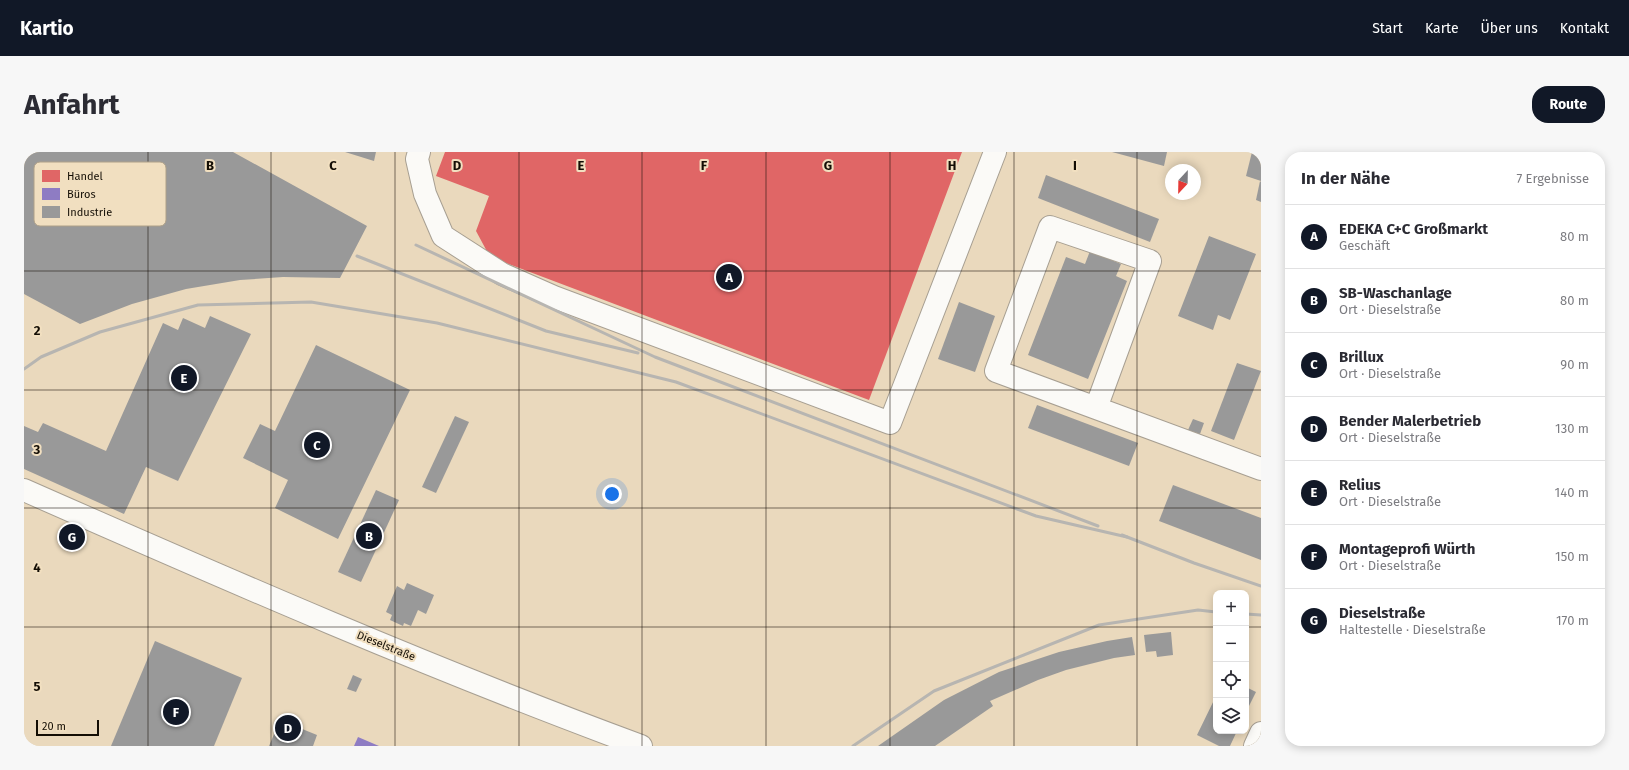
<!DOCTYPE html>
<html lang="de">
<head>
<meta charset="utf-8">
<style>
  :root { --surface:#fff; --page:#f7f7f7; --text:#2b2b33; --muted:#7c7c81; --line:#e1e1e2; --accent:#111827 }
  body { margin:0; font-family:"Fira Sans",sans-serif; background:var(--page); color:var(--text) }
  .controls { position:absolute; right:12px; bottom:12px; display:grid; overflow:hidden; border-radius:8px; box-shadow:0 2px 10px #0003 }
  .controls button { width:36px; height:36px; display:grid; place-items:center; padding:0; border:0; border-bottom:1px solid var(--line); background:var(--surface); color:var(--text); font:20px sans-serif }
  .compass { position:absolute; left:1141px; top:12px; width:36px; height:36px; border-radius:50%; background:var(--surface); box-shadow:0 2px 10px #0003; rotate:202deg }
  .scale { position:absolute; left:12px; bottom:10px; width:63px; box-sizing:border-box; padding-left:4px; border:2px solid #130d04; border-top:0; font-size:11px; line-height:14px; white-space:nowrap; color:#130d04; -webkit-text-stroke:3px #f1dfc0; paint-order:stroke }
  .you { position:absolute; left:588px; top:342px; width:14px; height:14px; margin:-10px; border:3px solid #fff; border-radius:50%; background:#1a73e8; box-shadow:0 0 0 6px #1a73e833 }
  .badge { display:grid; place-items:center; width:26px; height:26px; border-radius:50%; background:var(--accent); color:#fff; font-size:13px; font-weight:700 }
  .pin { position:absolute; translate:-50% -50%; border:2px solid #fff; box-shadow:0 1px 4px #0006 }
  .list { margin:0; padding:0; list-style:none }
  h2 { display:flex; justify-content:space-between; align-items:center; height:52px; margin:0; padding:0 16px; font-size:17px }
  h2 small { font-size:13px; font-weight:400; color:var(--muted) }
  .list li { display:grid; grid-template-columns:26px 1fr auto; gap:12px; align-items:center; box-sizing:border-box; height:64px; padding:0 16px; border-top:1px solid var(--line) }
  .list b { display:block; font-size:15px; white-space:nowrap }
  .list p { margin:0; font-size:13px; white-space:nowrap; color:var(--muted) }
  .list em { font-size:13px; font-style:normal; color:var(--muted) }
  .icon { flex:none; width:22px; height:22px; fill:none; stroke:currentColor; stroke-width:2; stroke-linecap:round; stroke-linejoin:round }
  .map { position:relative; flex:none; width:1237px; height:594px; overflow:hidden; border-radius:16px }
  header { display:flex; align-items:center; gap:24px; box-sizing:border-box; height:56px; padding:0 20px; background:var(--accent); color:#fff }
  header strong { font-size:19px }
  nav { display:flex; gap:22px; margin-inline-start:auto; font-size:14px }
  .intro { display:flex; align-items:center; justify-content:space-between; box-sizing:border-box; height:96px; padding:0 24px }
  h1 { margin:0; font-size:28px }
  .button { padding:10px 18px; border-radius:16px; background:var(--accent); color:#fff; font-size:14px; font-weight:700 }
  main { display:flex; gap:24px; padding:0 24px }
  aside { flex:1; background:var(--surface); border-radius:16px; box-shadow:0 2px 10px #0003 }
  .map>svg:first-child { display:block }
  .built { fill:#ead9bd; fill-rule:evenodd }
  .shops { fill:#e06666 }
  .offices { fill:#8e7cc3 }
  .industry { fill:#999 }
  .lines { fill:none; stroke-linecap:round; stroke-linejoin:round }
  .minor-casing { stroke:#a79f92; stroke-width:24 }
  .minor { stroke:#fbfaf7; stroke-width:22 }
  .rail { stroke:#b7b5b1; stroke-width:3 }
  .grid { fill:none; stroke:#130d04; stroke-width:1; stroke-opacity:0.55 }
  .labels { text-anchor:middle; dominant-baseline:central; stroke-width:4; stroke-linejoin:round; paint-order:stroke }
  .street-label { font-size:11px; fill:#130d04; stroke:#f1dfc0 }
  .key { fill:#f1dfc0; stroke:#aea088; stroke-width:1 }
  .key-label { font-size:11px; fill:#130d04 }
  .grid-label { font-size:13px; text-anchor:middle; font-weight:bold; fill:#130d04; stroke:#f1dfc0; stroke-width:4; stroke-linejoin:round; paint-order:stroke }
</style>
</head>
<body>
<header>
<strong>Kartio</strong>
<nav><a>Start</a><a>Karte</a><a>Über uns</a><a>Kontakt</a></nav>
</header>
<div class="intro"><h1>Anfahrt</h1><a class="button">Route</a></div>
<main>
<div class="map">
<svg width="1237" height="594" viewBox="0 0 1237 594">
  <rect width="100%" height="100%" fill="#e6dccb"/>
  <path class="built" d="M0,0H1237V594H0ZM1147,18H1171V42H1147ZM1192,441H1222V579H1192Z"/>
  <path class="shops" d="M421,0H938L845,248L466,105L452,79L465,44L412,24Z"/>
  <path class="offices" d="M334,585L355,594H330Z"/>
  <g class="industry">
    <path d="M0,0H209L343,74L316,126L259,125L216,128L162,137L108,152L56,172L0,142Z"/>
    <path d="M321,0H352L350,9Z"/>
    <path d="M1088,0H1143L1140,14Z"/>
    <path d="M1228,0H1237V29L1222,24Z"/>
    <path d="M1022,23L1135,67L1126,90L1014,46Z"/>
    <path d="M1236,29L1237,30V50L1232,48Z"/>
    <path d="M1185,84L1232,102L1206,168L1194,163L1189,178L1154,164Z"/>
    <path d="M1066,99L1097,112L1092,124L1103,129L1064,227L1004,203L1042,105L1061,112Z"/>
    <path d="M935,150L971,164L951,220L914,207Z"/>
    <path d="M186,164L227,182L154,329L122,315L100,362L0,317V274L14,280L19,271L82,299L139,171L154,178L159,166L181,176Z"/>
    <path d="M292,193L386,238L314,387L251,356L264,328L219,306L236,272L251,279Z"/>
    <path d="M1213,211L1237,219L1210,288L1187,279Z"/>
    <path d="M1013,253L1114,291L1105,314L1004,276Z"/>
    <path d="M431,264L445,270L412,341L398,335Z"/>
    <path d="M1169,267L1180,271L1176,282L1164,278Z"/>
    <path d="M1149,333L1237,366V408L1135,369Z"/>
    <path d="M352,338L375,348L337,430L314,420Z"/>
    <path d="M383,431L410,443L402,462L394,458L387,474L380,471L379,474L366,468L368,463L362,460L373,434L380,438Z"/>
    <path d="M1147,480L1149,503L1133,505L1132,499L1122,500L1120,483Z"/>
    <path d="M1108,485L1111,503L1090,506L1042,518L1014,528L966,549L969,554L911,594H854L920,548L975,520L1035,500L1083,489Z"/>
    <path d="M131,489L218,526L190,594H87Z"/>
    <path d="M329,523L338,527L332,540L323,537Z"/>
    <path d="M1222,535L1232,540L1222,560Z"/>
    <path d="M1192,544V579H1213L1206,594H1195L1173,583Z"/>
    <path d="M256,568L293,583L289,594H245Z"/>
  </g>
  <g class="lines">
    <g class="minor-casing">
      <g id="minor">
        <path d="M395,0L393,7L401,42L419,84L478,122L530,145L866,271L971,0"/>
        <path d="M1072,256L1126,109L1026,75L972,219L1237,317"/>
        <path d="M0,338C204,428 408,517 617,594"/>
        <path d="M1231,594L1237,581"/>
      </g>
    </g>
    <use href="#minor" class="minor"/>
    <g class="rail">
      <path d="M392,93L631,205L1074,374"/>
      <path d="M333,104L522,179L614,201"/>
      <path d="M0,217L17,205L76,180L174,153L287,150L413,171L652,230L1012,364L1103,385"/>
      <path d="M1098,383L1170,411L1237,434"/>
      <path d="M1222,462L1237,463"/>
      <path d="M829,594L910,539L1075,473L1174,458L1192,460"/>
    </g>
  </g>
  <path class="grid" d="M124,0V594M247,0V594M371,0V594M495,0V594M618,0V594M742,0V594M866,0V594M990,0V594M1113,0V594M0,119H1237M0,238H1237M0,356H1237M0,475H1192M1222,475H1237"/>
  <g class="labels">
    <g class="street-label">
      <text transform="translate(362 494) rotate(22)">Dieselstraße</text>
    </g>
  </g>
  <rect x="10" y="10" width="132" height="64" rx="6" class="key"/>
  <rect x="18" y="18" width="18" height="12" fill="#e06666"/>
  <rect x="18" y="36" width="18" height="12" fill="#8e7cc3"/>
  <rect x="18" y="54" width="18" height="12" fill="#999"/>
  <g class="key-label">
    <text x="43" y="28">Handel</text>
    <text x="43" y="46">Büros</text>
    <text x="43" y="64">Industrie</text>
  </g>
  <g class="grid-label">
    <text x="186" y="18">B</text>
    <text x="309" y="18">C</text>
    <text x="433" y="18">D</text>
    <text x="557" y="18">E</text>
    <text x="680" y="18">F</text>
    <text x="804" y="18">G</text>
    <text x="928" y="18">H</text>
    <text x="1051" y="18">I</text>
    <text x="13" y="183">2</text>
    <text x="13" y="302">3</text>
    <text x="13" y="420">4</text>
    <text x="13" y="539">5</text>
  </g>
</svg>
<div class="controls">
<button>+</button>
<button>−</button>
<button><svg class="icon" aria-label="locate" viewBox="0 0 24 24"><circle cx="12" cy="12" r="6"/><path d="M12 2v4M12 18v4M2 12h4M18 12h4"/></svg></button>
<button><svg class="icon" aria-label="layers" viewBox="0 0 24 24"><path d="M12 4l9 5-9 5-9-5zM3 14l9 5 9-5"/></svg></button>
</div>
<svg class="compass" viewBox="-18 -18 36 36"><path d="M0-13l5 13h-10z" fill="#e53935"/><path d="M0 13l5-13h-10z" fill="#7c7c81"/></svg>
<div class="scale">20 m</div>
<div class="you"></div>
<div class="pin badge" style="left:705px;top:125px">A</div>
<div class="pin badge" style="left:345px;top:384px">B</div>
<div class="pin badge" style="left:293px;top:293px">C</div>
<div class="pin badge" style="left:264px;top:576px">D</div>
<div class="pin badge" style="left:160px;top:226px">E</div>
<div class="pin badge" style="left:152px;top:560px">F</div>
<div class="pin badge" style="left:48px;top:385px">G</div>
</div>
<aside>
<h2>In der Nähe<small>7 Ergebnisse</small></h2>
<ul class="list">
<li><span class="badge">A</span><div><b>EDEKA C+C Großmarkt</b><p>Geschäft</p></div><em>80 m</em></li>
<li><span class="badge">B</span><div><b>SB-Waschanlage</b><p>Ort · Dieselstraße</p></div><em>80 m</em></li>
<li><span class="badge">C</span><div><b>Brillux</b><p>Ort · Dieselstraße</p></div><em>90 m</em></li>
<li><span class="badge">D</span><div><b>Bender Malerbetrieb</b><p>Ort · Dieselstraße</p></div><em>130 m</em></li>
<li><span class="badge">E</span><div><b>Relius</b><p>Ort · Dieselstraße</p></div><em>140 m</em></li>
<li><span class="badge">F</span><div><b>Montageprofi Würth</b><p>Ort · Dieselstraße</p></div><em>150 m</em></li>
<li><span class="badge">G</span><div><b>Dieselstraße</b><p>Haltestelle · Dieselstraße</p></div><em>170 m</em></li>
</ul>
</aside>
</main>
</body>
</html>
